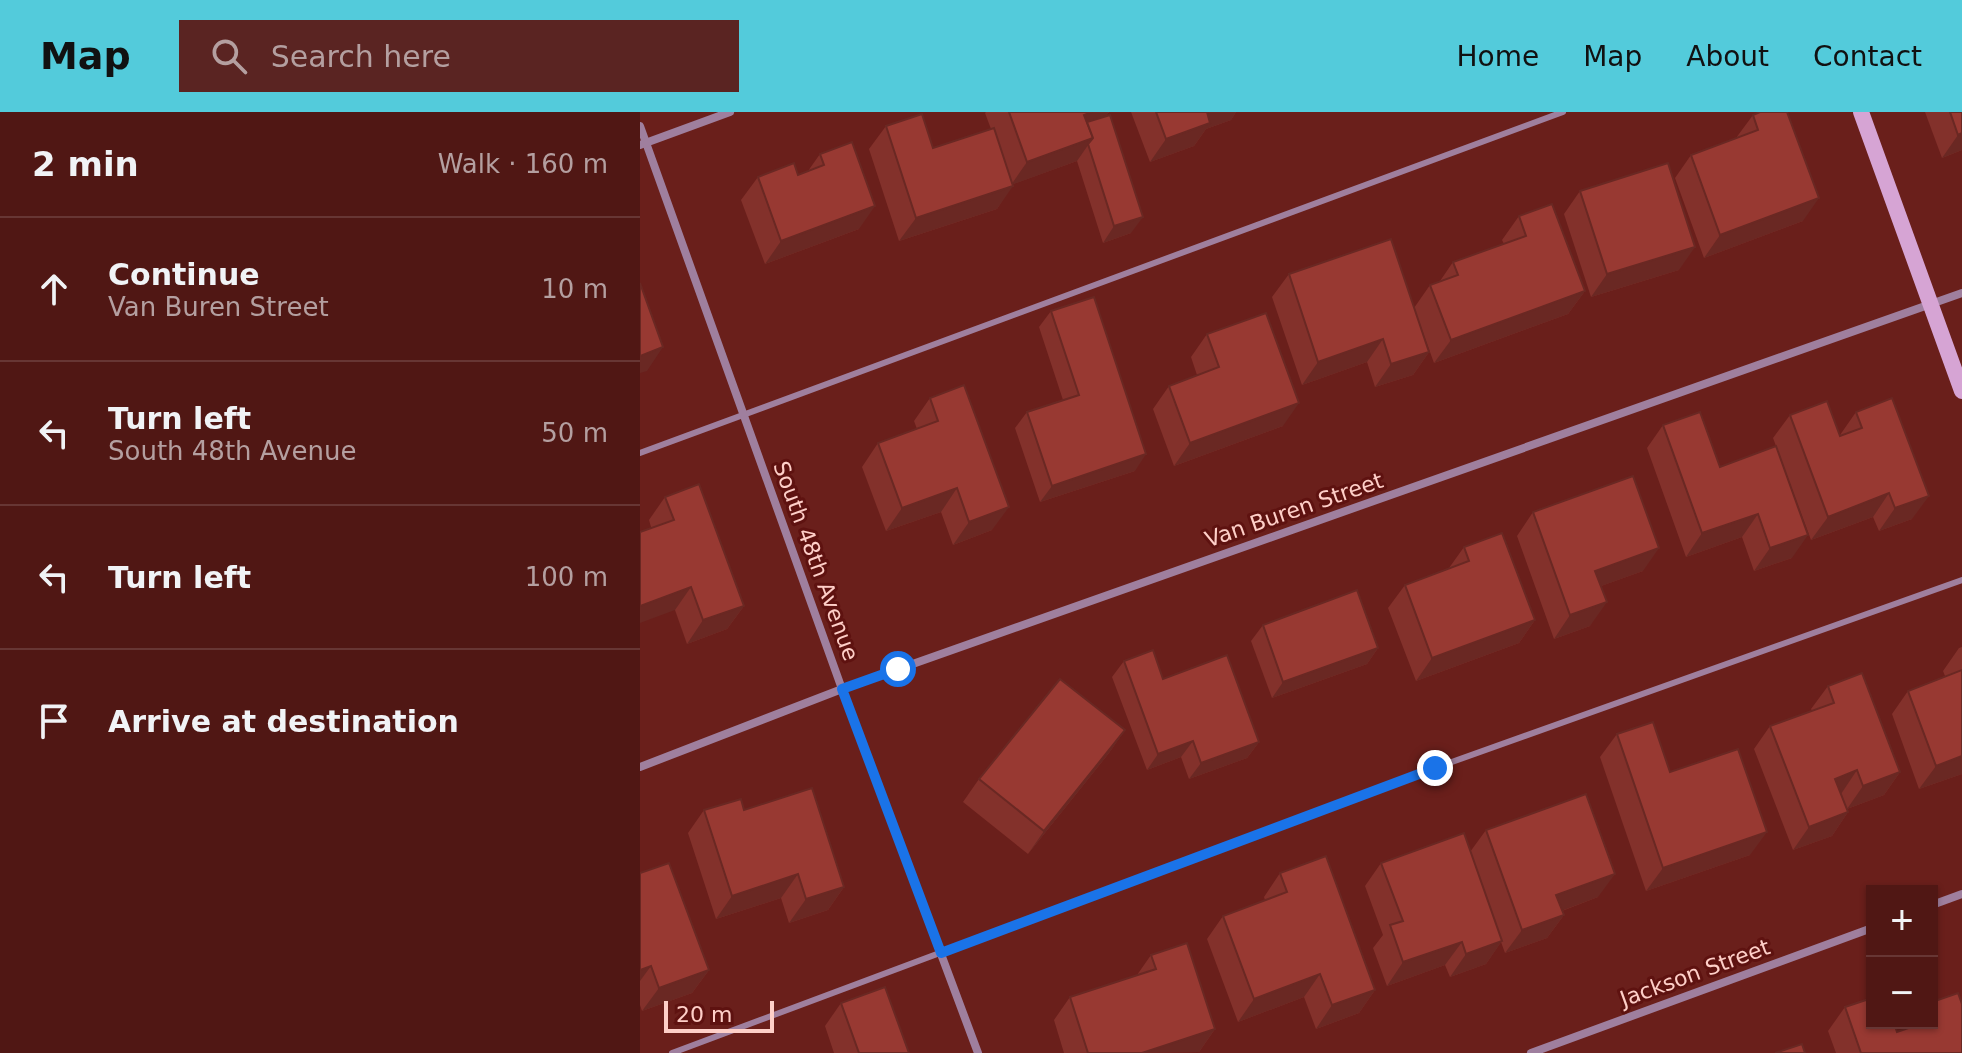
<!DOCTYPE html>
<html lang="en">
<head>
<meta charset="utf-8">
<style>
  :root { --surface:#501714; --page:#5a2422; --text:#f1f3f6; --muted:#b49fa0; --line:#673634; --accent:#53cbdb }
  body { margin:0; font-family:"DejaVu Sans",sans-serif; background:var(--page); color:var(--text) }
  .controls { position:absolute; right:24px; bottom:24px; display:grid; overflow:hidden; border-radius:0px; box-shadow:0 2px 6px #0004 }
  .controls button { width:72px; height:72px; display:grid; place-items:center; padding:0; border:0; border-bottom:2px solid var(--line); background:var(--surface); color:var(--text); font:40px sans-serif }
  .scale { position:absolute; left:24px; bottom:20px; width:110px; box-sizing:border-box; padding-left:8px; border:4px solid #fecfc8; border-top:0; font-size:22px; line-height:28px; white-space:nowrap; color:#fecfc8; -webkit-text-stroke:6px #5e1210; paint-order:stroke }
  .stop { position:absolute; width:24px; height:24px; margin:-18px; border:6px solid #1a73e8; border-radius:50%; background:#fff }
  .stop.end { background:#1a73e8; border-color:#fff; box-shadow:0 2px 8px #0008 }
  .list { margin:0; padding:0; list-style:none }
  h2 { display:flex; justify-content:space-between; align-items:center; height:104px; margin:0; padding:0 32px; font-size:34px }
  h2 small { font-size:26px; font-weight:400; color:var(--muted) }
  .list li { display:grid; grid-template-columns:52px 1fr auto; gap:24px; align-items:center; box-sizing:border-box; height:144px; padding:0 32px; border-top:2px solid var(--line) }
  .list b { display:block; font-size:30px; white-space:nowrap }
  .list p { margin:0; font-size:26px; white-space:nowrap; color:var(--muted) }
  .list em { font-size:26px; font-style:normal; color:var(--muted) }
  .icon { flex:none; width:44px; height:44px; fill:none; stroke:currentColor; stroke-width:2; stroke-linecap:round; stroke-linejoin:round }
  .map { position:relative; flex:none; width:1322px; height:941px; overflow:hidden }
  header { display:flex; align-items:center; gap:48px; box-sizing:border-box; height:112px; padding:0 40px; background:var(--accent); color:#111 }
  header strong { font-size:38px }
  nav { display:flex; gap:44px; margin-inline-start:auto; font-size:28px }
  .search { width:560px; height:72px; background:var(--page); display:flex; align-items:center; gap:20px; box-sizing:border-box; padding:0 28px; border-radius:0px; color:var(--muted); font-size:30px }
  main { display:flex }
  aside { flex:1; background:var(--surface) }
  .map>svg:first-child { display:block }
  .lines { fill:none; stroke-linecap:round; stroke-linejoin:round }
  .lane { stroke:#9f7f9e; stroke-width:6 }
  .street { stroke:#9f7f9e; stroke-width:8 }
  .secondary { stroke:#d6a4d4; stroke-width:16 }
  .wall { fill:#83312b }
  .shaded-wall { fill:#6a2823 }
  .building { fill:#983932; stroke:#6a2823; stroke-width:2 }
  .route { stroke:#1a73e8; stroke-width:10 }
  .labels { text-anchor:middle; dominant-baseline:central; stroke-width:6; stroke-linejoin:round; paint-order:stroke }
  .street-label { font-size:22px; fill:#fecfc8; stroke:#5e1210 }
</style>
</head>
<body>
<header>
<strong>Map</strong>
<div class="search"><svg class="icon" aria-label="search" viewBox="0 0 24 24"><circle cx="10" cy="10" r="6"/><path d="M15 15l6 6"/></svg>Search here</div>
<nav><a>Home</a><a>Map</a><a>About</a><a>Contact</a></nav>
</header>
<main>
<aside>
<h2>2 min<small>Walk · 160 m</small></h2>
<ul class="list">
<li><svg class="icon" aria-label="ahead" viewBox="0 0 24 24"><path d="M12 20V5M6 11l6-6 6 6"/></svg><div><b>Continue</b><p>Van Buren Street</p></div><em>10 m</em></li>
<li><svg class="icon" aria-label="left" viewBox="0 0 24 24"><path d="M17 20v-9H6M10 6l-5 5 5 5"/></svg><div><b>Turn left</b><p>South 48th Avenue</p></div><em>50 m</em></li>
<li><svg class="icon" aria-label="left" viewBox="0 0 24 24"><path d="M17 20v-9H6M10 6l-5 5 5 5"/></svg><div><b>Turn left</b></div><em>100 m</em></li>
<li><svg class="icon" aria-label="arrive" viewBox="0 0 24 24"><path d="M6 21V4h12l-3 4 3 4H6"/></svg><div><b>Arrive at destination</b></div></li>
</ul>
</aside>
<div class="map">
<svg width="1322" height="941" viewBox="0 0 1322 941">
  <rect width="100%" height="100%" fill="#6a1f1b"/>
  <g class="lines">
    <g class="lane">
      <path d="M0,341L923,0"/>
      <path d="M32,941L795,656L1322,468"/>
    </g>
    <g class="street">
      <path d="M0,14L202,577L338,941"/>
      <path d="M0,33L90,0"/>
      <path d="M0,655L202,577L1322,181"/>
      <path d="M1292,793L1322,782"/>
      <path d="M891,941L1232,816"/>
    </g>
    <path class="secondary" d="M1221,0L1322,279"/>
  </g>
  <g class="wall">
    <path d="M346,0H469L465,5L491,121L463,131L437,49L373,72L357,97L259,129L229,37L246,14L293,36L351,17L345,1Z"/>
    <path d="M491,0H596L591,8L566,17L554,34L510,50Z"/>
    <path d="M1285,0H1322V38L1302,46Z"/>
    <path d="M1113,3L1163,109L1064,146L1035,66L1051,43L1096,26Z"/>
    <path d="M180,42L219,117L125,152L101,88L118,65L158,63L168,59Z"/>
    <path d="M940,79L1039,158L951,185L924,102Z"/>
    <path d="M879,104L945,179L928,202L794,251L774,196L790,173L800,169L813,150L864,132L862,128Z"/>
    <path d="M649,162L789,240L773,263L735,275L727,250L662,273L632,185Z"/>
    <path d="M411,199L495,359L400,390L375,316L387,300L423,288L399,215Z"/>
    <path d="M567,222L643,314L534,354L513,297L529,274L557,263L551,245Z"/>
    <path d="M290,286L352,418L313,433L301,400L246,419L222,355L238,331L277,317L274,309Z"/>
    <path d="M1216,300L1272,407L1239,419L1233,405L1171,428L1139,342L1152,446L1114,459L1102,425L1046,445L1007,336L1023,313L1080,355L1136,334L1133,326L1150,303L1200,323Z"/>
    <path d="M25,385L104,494L87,517L47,532L35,498L9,408Z"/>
    <path d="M893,400L1003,459L961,474L950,514L914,527L877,424Z"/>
    <path d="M824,435L895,508L879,531L776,569L748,496L765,473L809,456Z"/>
    <path d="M623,513L738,536L727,552L632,586L611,529Z"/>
    <path d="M1322,535V662L1279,677L1252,602L1268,579L1305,564L1303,559L1319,536Z"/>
    <path d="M484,549L523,567L619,630L607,646L549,667L541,645L507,658L472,565Z"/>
    <path d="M1188,574L1260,660L1244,683L1207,697L1208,700L1192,724L1153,738L1114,637L1130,614L1172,599L1171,597Z"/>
    <path d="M485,618L469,641L388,742L323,690L339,667Z"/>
    <path d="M977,622L1030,660L1110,743L1006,779L960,645Z"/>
    <path d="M64,698H104L204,775L188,798L149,811L141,786L76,807L48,721Z"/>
    <path d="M846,718L958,785L922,799L924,803L907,826L865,841L861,830L846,852L810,865L805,853L747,874L733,836L743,823L725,774L741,751L830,740Z"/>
    <path d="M0,761L69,858L52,881L2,899L0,893Z"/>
    <path d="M640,761L735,878L719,901L676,917L664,885L598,910L567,827L583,804L625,788L624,785Z"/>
    <path d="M511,843L575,917L559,940L424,941L414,908L430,885L497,863Z"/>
    <path d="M201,891L269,941H194L185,914Z"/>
    <path d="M1205,895L1257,920L1264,918L1268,911H1292L1322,941H1196L1188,919Z"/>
  </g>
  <g class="shaded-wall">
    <path d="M452,0H469L458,15L444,20V3Z"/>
    <path d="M566,0H596L591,8L566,17L554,34L510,50L526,27Z"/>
    <path d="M1322,21V38L1302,46L1318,23Z"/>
    <path d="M453,26L437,49L371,73L387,50Z"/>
    <path d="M373,74L357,97L259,129L276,106Z"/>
    <path d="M1179,86L1163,109L1064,146L1080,123Z"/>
    <path d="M235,94L219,117L125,152L141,129Z"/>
    <path d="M503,105L491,121L463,131L474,114Z"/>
    <path d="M1055,135L1039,158L951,185L967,162Z"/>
    <path d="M945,179L928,202L794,251L811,228Z"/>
    <path d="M743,227L727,250L662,273L678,250Z"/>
    <path d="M23,235L7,259L0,261V244Z"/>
    <path d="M789,240L773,263L735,275L751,252Z"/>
    <path d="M659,291L643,314L534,354L550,331Z"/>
    <path d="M506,342L495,359L400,390L412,374Z"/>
    <path d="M317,376L301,400L246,419L262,396Z"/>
    <path d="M1249,381L1233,405L1171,428L1188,405Z"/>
    <path d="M1289,384L1272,407L1239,419L1255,396Z"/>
    <path d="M369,395L352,418L313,433L329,410Z"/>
    <path d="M1118,402L1102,425L1046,445L1062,421Z"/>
    <path d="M1168,423L1152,446L1114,459L1130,436Z"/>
    <path d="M1019,436L1003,459L939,482L955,459Z"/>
    <path d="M51,475L35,498L0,511V494Z"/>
    <path d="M967,490L950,514L914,527L930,503Z"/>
    <path d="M104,494L87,517L47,532L63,508Z"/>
    <path d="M895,508L879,531L776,569L792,546Z"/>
    <path d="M738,536L727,552L632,586L643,570Z"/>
    <path d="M485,618L469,641L388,742L404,719Z"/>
    <path d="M553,629L541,645L507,658L518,642Z"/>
    <path d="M619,630L607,646L549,667L561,651Z"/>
    <path d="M1322,644V662L1279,677L1296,654Z"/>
    <path d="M1217,658L1201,682L1195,667Z"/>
    <path d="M1260,660L1244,683L1207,697L1223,674Z"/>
    <path d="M1208,700L1192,724L1153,738L1169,715Z"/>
    <path d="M1127,720L1110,743L1006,779L1023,756Z"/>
    <path d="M158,762L141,786L76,807L92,784Z"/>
    <path d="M975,762L958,785L900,807L916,783Z"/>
    <path d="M204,775L188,798L149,811L166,787Z"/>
    <path d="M924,803L907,826L865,841L882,818Z"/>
    <path d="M862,829L846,852L810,865L826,842Z"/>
    <path d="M822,830L805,853L747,874L763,850Z"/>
    <path d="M11,854L0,869V858Z"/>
    <path d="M69,858L52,881L2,899L19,876Z"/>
    <path d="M680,862L664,885L598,910L614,887Z"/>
    <path d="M735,878L719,901L676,917L692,893Z"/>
    <path d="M575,917L559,940L502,941Z"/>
  </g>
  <g class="building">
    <path d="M369,0H452L444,3L453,26L387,50Z"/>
    <path d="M516,0H567L570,11L526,27Z"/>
    <path d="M1120,0H1147L1179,86L1080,123L1051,43L1118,18L1113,3Z"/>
    <path d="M1310,0H1322V21L1318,23Z"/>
    <path d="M282,2L293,36L354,16L373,74L276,106L246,14Z"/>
    <path d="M470,3L503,105L474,114L448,32L453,26L447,10Z"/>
    <path d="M212,30L235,94L141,129L118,65L154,51L158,63L184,53L180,42Z"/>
    <path d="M1028,51L1055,135L967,162L940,79Z"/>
    <path d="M912,92L945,179L811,228L790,173L818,163L813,150L886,124L879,104Z"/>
    <path d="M751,127L789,240L751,252L743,227L678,250L649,162Z"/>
    <path d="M0,171L23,235L0,244Z"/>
    <path d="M454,185L506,342L412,374L387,300L439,283L411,199Z"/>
    <path d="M626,201L659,291L550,331L529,274L579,255L567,222Z"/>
    <path d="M324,273L369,395L329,410L317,376L262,396L238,331L298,309L290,286Z"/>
    <path d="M1252,286L1289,384L1255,396L1249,381L1188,405L1150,303L1187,289L1200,324L1222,316L1216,300Z"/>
    <path d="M1060,300L1080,355L1136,334L1168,423L1130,436L1118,402L1062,421L1023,313Z"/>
    <path d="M993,364L1019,436L955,459L967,490L930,503L893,400Z"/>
    <path d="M59,372L104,494L63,508L51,475L0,494V420L34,408L25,385Z"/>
    <path d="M862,421L895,508L792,546L765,473L829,449L824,435Z"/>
    <path d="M717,478L738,536L643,570L623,513Z"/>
    <path d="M513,538L523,567L587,543L619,630L561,651L553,629L518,642L484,549Z"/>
    <path d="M1322,558V644L1296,654L1268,579Z"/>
    <path d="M1222,561L1260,660L1223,674L1217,658L1195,667L1208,700L1169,715L1130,614L1194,591L1188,574Z"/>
    <path d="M420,567L485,618L404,719L339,667Z"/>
    <path d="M1013,610L1030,660L1098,637L1127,720L1023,756L977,622Z"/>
    <path d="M172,676L204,775L166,787L158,762L92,784L64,698L101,687L104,698Z"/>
    <path d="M946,682L975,762L916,783L924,803L882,818L846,718Z"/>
    <path d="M824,721L862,829L826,842L822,830L763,850L750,813L763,809L741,751Z"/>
    <path d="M686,744L735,878L692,893L680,862L614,887L583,804L647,780L640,761Z"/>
    <path d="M29,751L69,858L19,876L11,854L0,858V761Z"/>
    <path d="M547,831L575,917L502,941H448L430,885L516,857L511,843Z"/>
    <path d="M245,875L269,941H219L201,891Z"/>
    <path d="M1318,881L1322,892V941H1221L1205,895L1232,886V911H1254L1257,920L1283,911H1292V890Z"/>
    <path d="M1162,932L1165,941H1135Z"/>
  </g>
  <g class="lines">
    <path class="route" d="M258,557L202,577L301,841L795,656"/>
  </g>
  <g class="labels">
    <g class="street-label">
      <text transform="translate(654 398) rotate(-19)">Van Buren Street</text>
      <text transform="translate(176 449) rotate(70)">South 48th Avenue</text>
      <text transform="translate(1055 861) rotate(-20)">Jackson Street</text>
    </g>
  </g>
</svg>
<div class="controls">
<button>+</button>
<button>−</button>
</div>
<div class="scale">20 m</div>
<div class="stop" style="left:258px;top:557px"></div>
<div class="stop end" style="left:795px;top:656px"></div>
</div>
</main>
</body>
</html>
